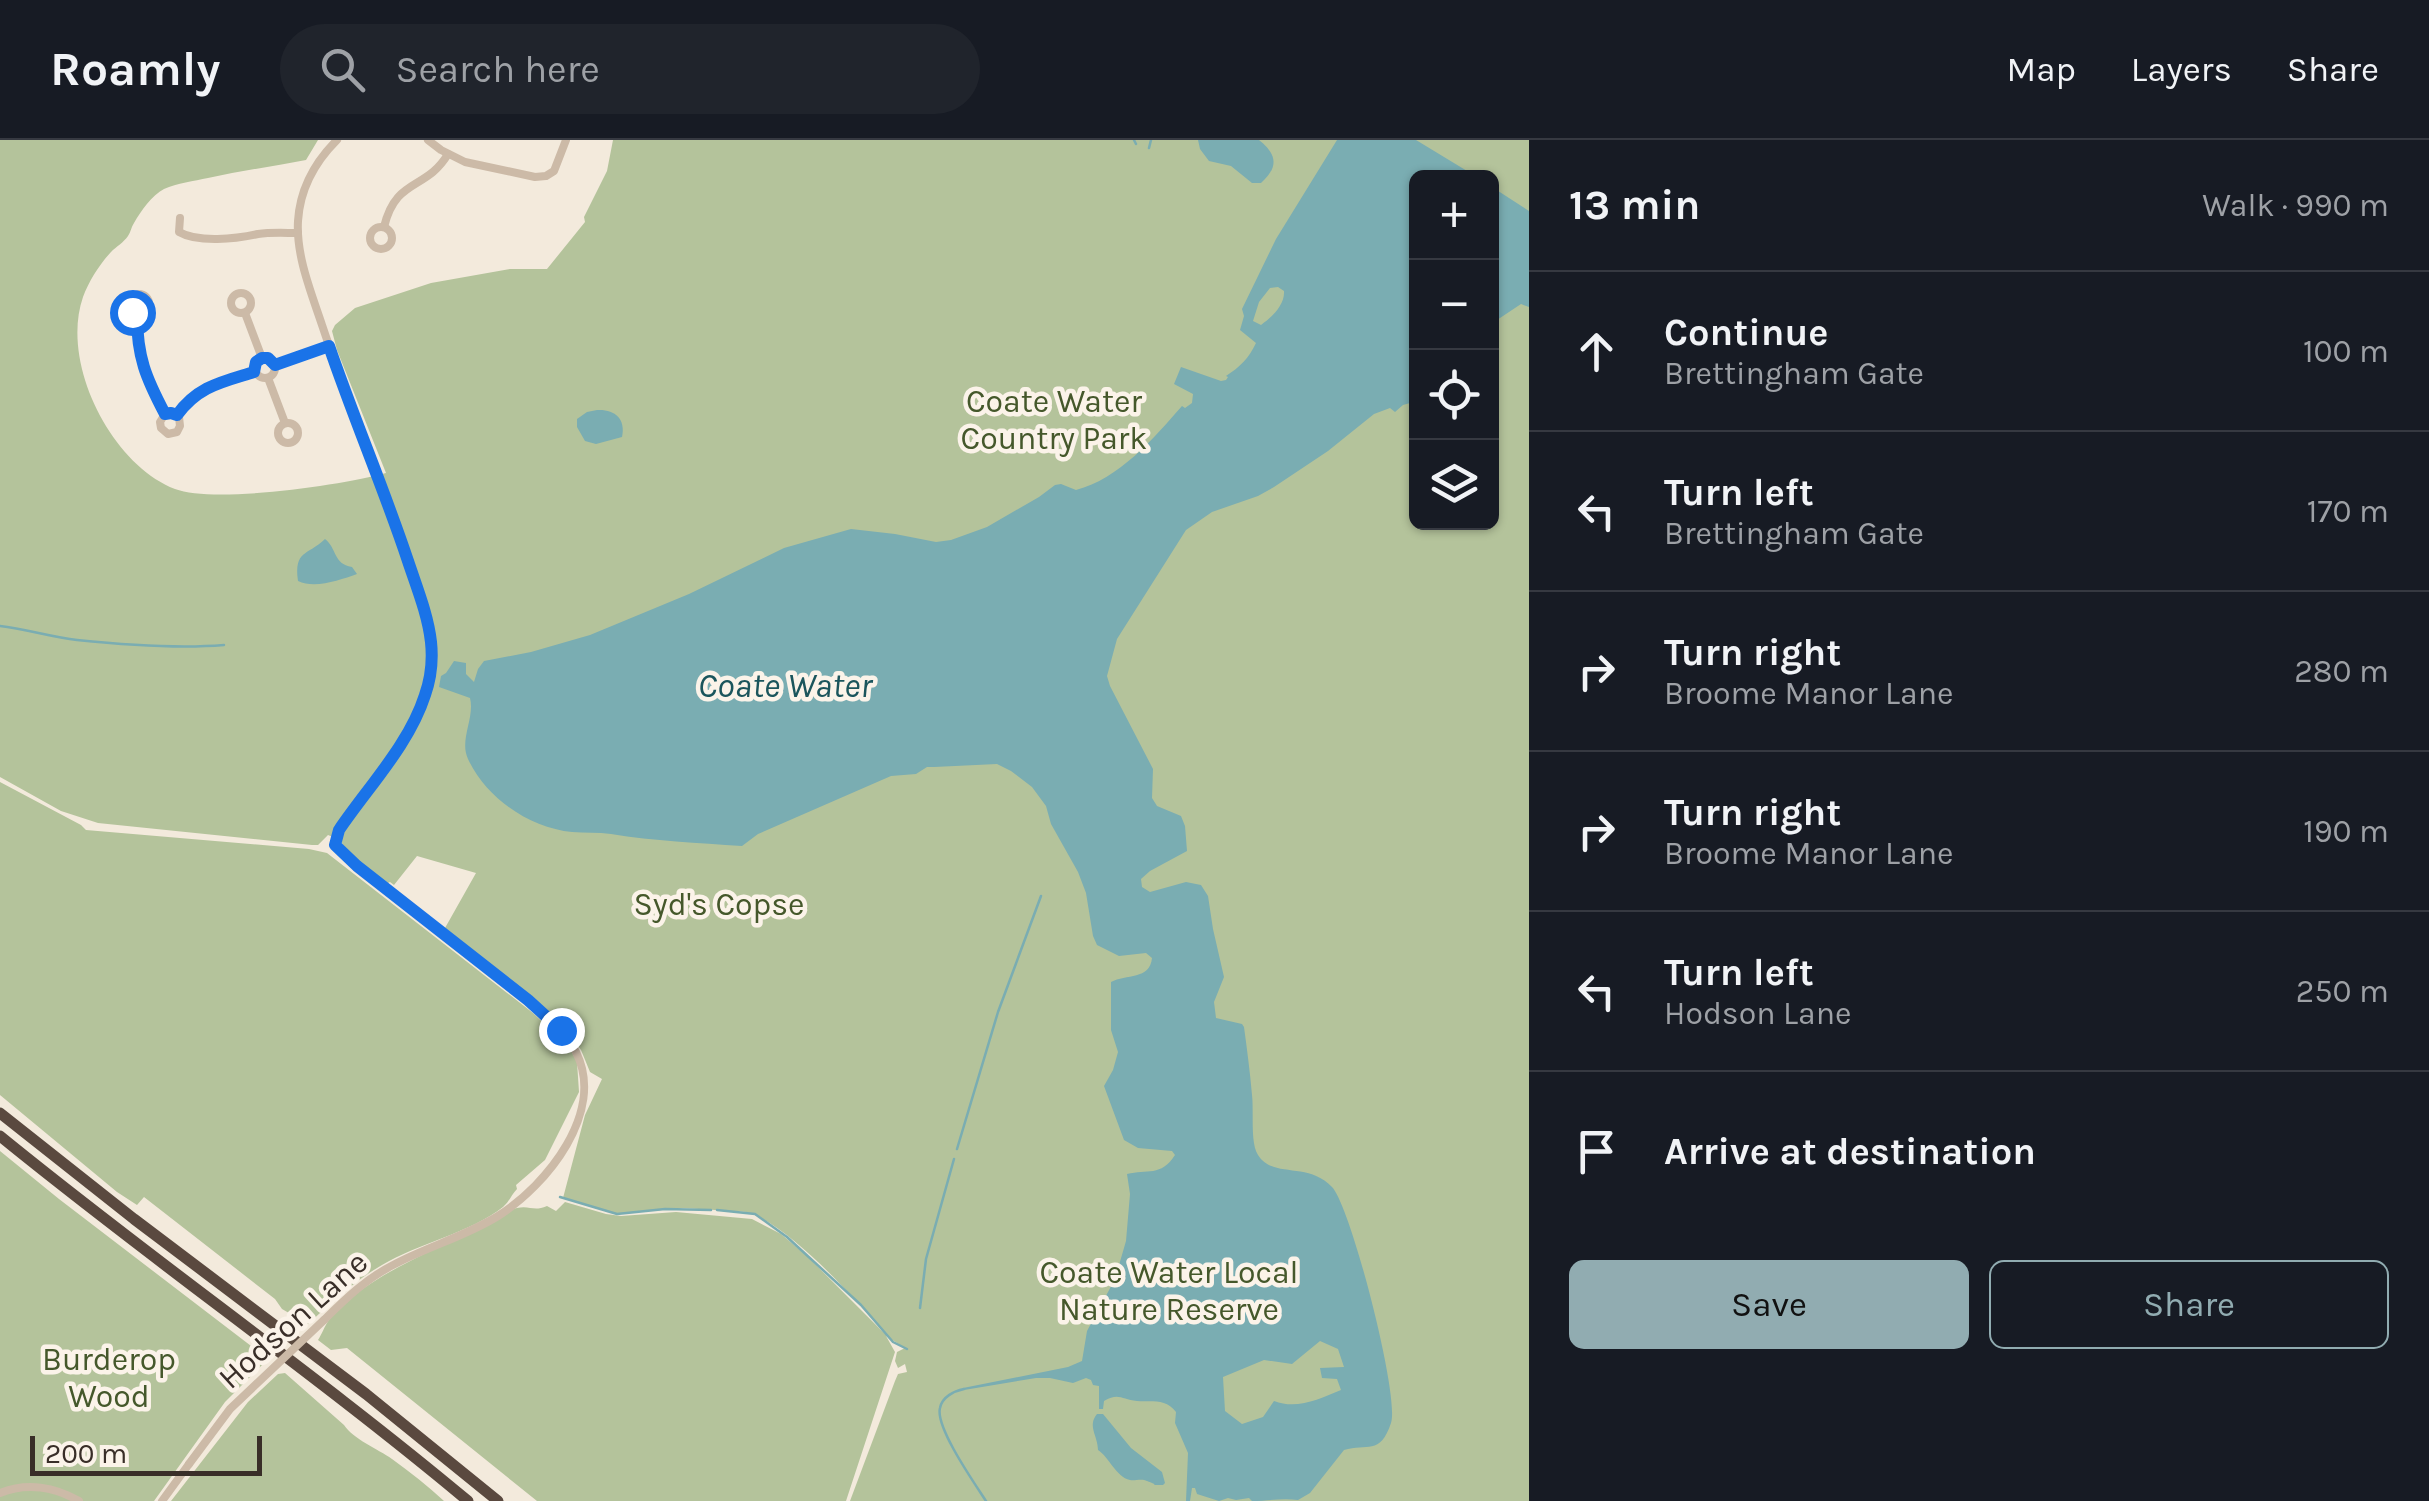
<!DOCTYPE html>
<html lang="en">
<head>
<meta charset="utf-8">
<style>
  :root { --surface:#171b24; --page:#20242c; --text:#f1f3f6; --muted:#9ea1a6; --line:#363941; --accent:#91acb1 }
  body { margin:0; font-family:Karla,sans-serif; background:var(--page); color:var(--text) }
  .controls { position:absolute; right:30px; top:30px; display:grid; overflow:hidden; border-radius:15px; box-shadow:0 2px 8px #0004 }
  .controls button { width:90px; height:90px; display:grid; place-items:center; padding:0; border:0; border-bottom:2px solid var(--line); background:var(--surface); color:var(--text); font:50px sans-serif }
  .scale { position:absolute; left:30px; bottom:25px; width:232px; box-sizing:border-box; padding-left:10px; border:5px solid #392e28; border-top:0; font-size:28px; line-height:35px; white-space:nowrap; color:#392e28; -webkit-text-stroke:8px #fbf3e9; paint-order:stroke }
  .stop { position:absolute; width:30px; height:30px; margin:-22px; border:8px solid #1a73e8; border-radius:50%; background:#fff }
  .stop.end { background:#1a73e8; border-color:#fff; box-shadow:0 2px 10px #0008 }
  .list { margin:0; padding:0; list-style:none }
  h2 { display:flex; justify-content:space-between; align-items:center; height:130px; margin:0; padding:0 40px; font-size:42px }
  h2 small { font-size:32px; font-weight:400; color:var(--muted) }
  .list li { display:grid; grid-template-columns:65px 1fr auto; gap:30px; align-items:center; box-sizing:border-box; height:160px; padding:0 40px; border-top:2px solid var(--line) }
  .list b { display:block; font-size:38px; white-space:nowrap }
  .list p { margin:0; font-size:32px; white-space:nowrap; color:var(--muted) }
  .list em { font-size:32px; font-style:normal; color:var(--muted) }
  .actions { display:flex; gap:20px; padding:30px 40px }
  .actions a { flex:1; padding:22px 0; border:2px solid var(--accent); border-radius:15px; text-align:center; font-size:35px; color:var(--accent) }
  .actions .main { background:var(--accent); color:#111 }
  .icon { flex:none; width:55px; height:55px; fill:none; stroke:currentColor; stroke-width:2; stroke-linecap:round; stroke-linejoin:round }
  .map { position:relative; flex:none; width:1529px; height:1361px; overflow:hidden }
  header { display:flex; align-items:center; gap:60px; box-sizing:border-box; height:140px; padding:0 50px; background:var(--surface); border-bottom:2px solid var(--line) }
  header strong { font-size:48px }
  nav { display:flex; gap:55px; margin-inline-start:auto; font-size:35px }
  .search { width:700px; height:90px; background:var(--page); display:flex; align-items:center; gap:25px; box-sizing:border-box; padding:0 35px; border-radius:55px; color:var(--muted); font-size:38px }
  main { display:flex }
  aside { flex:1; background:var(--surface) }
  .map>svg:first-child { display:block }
  .green { fill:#b4c39b; fill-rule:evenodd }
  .water { fill:#7aadb2; fill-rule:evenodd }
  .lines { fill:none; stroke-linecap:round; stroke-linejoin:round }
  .stream { stroke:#7aadb2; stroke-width:2.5 }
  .minor { stroke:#ccbaa7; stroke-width:8 }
  .highway { stroke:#5a493f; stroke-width:11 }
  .minor-bridge { stroke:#ccbaa7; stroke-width:8 }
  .route { stroke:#1a73e8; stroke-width:12 }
  .labels { text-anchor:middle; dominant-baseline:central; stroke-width:9; stroke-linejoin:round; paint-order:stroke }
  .park-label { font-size:32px; fill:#45582b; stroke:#fbf3e9 }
  .street-label { font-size:32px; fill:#392e28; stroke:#fbf3e9 }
  .water-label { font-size:35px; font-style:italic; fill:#1b555c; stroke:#fbf3e9 }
</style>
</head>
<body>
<header>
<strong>Roamly</strong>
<div class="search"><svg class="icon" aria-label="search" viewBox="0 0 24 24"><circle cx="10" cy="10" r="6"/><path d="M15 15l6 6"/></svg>Search here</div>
<nav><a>Map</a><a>Layers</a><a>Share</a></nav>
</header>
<main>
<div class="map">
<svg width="1529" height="1361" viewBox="0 0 1529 1361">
  <rect width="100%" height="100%" fill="#f3eadc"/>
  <g class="green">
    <path d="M0,0H318L306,20C274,26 241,31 208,38C194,41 177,43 164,49C152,55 141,71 134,83C131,87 131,92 128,96C124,102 116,107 111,112C99,125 89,141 83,157C60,223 111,324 175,349C214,364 343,345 386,333L337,210L332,191L335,185L355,168L431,143L510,129H547L585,82L584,77L607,31L613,0H1529V1361H850L895,1241L898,1234L907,1232L905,1224L898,1228L895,1221L897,1212L905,1208L886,1196L895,1212L846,1361H537L347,1208L331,1210L318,1200C322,1194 324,1187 329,1180C360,1140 424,1115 468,1093C482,1087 505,1071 517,1068C530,1065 533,1072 547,1066L556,1071L565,1062L606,1074L621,1076L676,1072L752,1079L781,1094L807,1116L886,1195C857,1160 789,1085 747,1072L683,1068L617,1074L563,1058L585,975L602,939L590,932L581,910L558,879L445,788L476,733L417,716L394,745L390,742L386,744L348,713L340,700L328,695L318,705H312L98,683L61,671L0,637ZM1416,38H1492V382H1416Z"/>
    <path d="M0,642L81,685L86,690L309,709L327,713L533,873L569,907L577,922L579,952L545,1020L516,1045L517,1049C511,1055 510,1061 503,1067C472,1092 417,1104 382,1125C354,1141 331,1163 308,1184L282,1169L275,1159L144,1057L137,1065L117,1052L0,955Z"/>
    <path d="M0,1011L59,1059L268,1219L225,1262L154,1361H0Z"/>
    <path d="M285,1233L344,1285C353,1299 378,1309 392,1319C410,1332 428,1346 444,1361H171L248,1262L278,1234Z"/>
  </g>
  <g class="water">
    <path d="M1198,0H1259C1277,14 1279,27 1261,43H1252L1231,26L1209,21L1200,9Z"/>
    <path d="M1337,0H1416L1477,37L1416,38V257L1410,263L1403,265L1395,272L1390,268L1374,274L1328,311L1274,347L1258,356L1212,372L1186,390L1117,499L1107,536L1110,546L1153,629L1152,658L1157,666L1181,676L1185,686L1187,711L1150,731L1141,739L1142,747L1150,752L1186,742L1201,745L1208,756L1213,789L1224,837L1214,862L1216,878L1242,884L1244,887C1247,909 1250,932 1252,955C1254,971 1250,1003 1258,1015C1273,1039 1308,1021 1332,1047C1351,1067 1400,1257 1391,1283C1380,1316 1367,1303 1344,1310L1310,1353L1298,1360C1281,1358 1269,1361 1252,1361L1249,1358L1236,1360L1228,1358L1219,1361L1197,1354L1195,1348H1192L1190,1361H1186L1188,1313L1175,1283L1176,1272C1166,1258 1152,1262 1137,1261C1122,1260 1119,1252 1104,1261L1103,1269H1099V1246L1093,1245L1091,1240L1086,1238L1073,1243L1050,1238H1036L964,1250L963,1248L1068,1227L1082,1221L1087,1191L1115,1139L1126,1101L1130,1054L1127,1034C1147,1029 1161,1037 1175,1015L1172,1011L1138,1008L1124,1000L1104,946L1113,930L1118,912L1111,890V842C1126,834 1150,840 1152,818L1146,813L1119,816L1097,805L1093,796L1086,753L1078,732L1051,684L1046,666L1032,647L1011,631L997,624L934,627H927L916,634L891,636L758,694L742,706C698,703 654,701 611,694C598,692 585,693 572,692C530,688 486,658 468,619C459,600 475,578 470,558L439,547L441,536L446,533L454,521L466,523V534L474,542L478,529L484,521L531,512L590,495L689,454L784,408L851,389L895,394L936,402L951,400L987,387L1039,357L1055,345L1061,344L1076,350C1119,339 1154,298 1182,266L1185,268L1192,263L1193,254L1174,244L1181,227L1221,241L1226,240L1228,237L1226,236C1240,227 1249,218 1256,203L1240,190L1244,176L1242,169L1276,99ZM1278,147L1284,151C1285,165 1272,177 1261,185L1253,181L1259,162L1270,148ZM1320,1201L1338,1209L1344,1227L1320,1228L1322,1238L1337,1239L1341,1250C1319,1259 1297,1270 1274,1261L1263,1277L1242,1284L1225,1271L1223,1237L1264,1220L1292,1224Z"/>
    <path d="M1492,47L1529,71V167L1521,164L1497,180L1492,181Z"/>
    <path d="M597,270C614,269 626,278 622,297L596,304L585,301L577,287V279L587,272Z"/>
    <path d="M325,399C337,408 333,424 352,427L357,434C340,440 315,449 298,441C294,410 307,416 325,399Z"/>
    <path d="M1097,1274H1103L1131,1308L1162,1332L1165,1343L1163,1345C1147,1345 1162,1346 1147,1341C1142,1338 1135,1341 1130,1340C1116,1337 1109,1317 1098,1310C1098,1296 1087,1286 1097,1274Z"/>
  </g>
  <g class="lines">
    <g class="stream">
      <path d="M1134,0L1136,4"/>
      <path d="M1149,8L1151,0"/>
      <path d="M0,486C26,489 51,497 77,500C125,505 176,509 224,505"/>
      <path d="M957,1009L998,872L1041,756"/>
      <path d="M560,1057L617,1074L665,1069L711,1070"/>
      <path d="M717,1070L755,1074L787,1097L861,1165L893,1202L907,1209"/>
      <path d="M920,1168L926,1119L954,1019"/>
      <path d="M964,1249C954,1251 942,1257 940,1268C935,1287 975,1344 986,1361"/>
    </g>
    <g class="minor">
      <path d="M428,0L441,10L465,22L535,37L546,36L554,31L566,0"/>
      <path d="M180,78L179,92C198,103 236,99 258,94C271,92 285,93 298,93"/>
      <circle cx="381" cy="98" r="11"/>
      <path d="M384,87C396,37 426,51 448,14"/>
      <circle cx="241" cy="163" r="10"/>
      <circle cx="139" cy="164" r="10"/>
      <path d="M245,173L262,218"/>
      <path d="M137,175C137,217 146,238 165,274L160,282L161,288L168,294L177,292L180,286L179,277L174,273L165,274"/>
      <circle cx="265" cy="228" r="10"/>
      <path d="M275,225L329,206"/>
      <path d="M268,238L285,283"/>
      <path d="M177,275C198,246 223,242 255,231"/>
      <circle cx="288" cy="293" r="10"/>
      <path d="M324,1180C346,1158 367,1138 395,1124C429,1106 466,1096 498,1076C547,1045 606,972 576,912C557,876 519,853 488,829C445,794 400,760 357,726L335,705L339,690C372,643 426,586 432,526C435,495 422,465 413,436C386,351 350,269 322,185C311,152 296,116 298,81C300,49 315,22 337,0"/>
      <path d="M0,1353C27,1342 55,1347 79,1361"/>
      <path d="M162,1361L189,1324"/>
    </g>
    <g class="highway">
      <path d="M0,973L134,1079L366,1254L498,1361"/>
      <path d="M0,996C153,1121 316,1234 468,1361"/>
    </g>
    <path class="minor-bridge" d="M189,1324L230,1269L324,1180"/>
  </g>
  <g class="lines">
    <path class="route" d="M132,172L137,175C137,217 146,238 165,274L171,273L177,275C198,246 222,242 254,232L256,222L262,218H268L275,225L329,206C354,279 384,349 408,421C417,448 428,475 431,502C433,521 431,538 425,555C409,605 368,647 339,690L335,705L357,726L528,860L561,890"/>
  </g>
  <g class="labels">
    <g class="park-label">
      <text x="1054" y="261">Coate Water<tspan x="1054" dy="37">Country Park</tspan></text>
      <text x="719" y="764">Syd's Copse</text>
      <text x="1169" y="1132">Coate Water Local<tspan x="1169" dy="37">Nature Reserve</tspan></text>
      <text x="109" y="1219">Burderop<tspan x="109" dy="37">Wood</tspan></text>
    </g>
    <g class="street-label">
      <text transform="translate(293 1180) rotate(-42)">Hodson Lane</text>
    </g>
    <g class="water-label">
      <text x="785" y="545">Coate Water</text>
    </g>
  </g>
</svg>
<div class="controls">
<button>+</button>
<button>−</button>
<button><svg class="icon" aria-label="locate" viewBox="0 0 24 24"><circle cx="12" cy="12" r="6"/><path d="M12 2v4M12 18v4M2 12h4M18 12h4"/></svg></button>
<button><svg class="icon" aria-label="layers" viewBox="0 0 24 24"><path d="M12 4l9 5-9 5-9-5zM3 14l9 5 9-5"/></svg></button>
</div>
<div class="scale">200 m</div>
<div class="stop" style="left:132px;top:172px"></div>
<div class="stop end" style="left:561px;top:890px"></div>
</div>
<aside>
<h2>13 min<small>Walk · 990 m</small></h2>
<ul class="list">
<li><svg class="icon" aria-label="ahead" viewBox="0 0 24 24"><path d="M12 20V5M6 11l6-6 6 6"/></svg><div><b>Continue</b><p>Brettingham Gate</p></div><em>100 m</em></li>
<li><svg class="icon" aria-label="left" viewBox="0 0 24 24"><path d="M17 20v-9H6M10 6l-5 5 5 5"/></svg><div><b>Turn left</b><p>Brettingham Gate</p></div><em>170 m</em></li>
<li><svg class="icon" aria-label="right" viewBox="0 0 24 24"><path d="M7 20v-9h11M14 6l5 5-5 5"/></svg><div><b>Turn right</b><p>Broome Manor Lane</p></div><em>280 m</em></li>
<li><svg class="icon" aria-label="right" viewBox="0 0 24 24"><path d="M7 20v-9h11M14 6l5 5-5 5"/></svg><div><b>Turn right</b><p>Broome Manor Lane</p></div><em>190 m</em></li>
<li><svg class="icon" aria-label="left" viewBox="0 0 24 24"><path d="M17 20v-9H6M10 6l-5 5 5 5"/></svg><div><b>Turn left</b><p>Hodson Lane</p></div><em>250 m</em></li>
<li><svg class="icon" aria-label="arrive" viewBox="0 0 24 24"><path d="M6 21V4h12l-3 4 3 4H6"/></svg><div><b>Arrive at destination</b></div></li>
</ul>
<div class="actions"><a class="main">Save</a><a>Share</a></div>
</aside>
</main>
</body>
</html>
